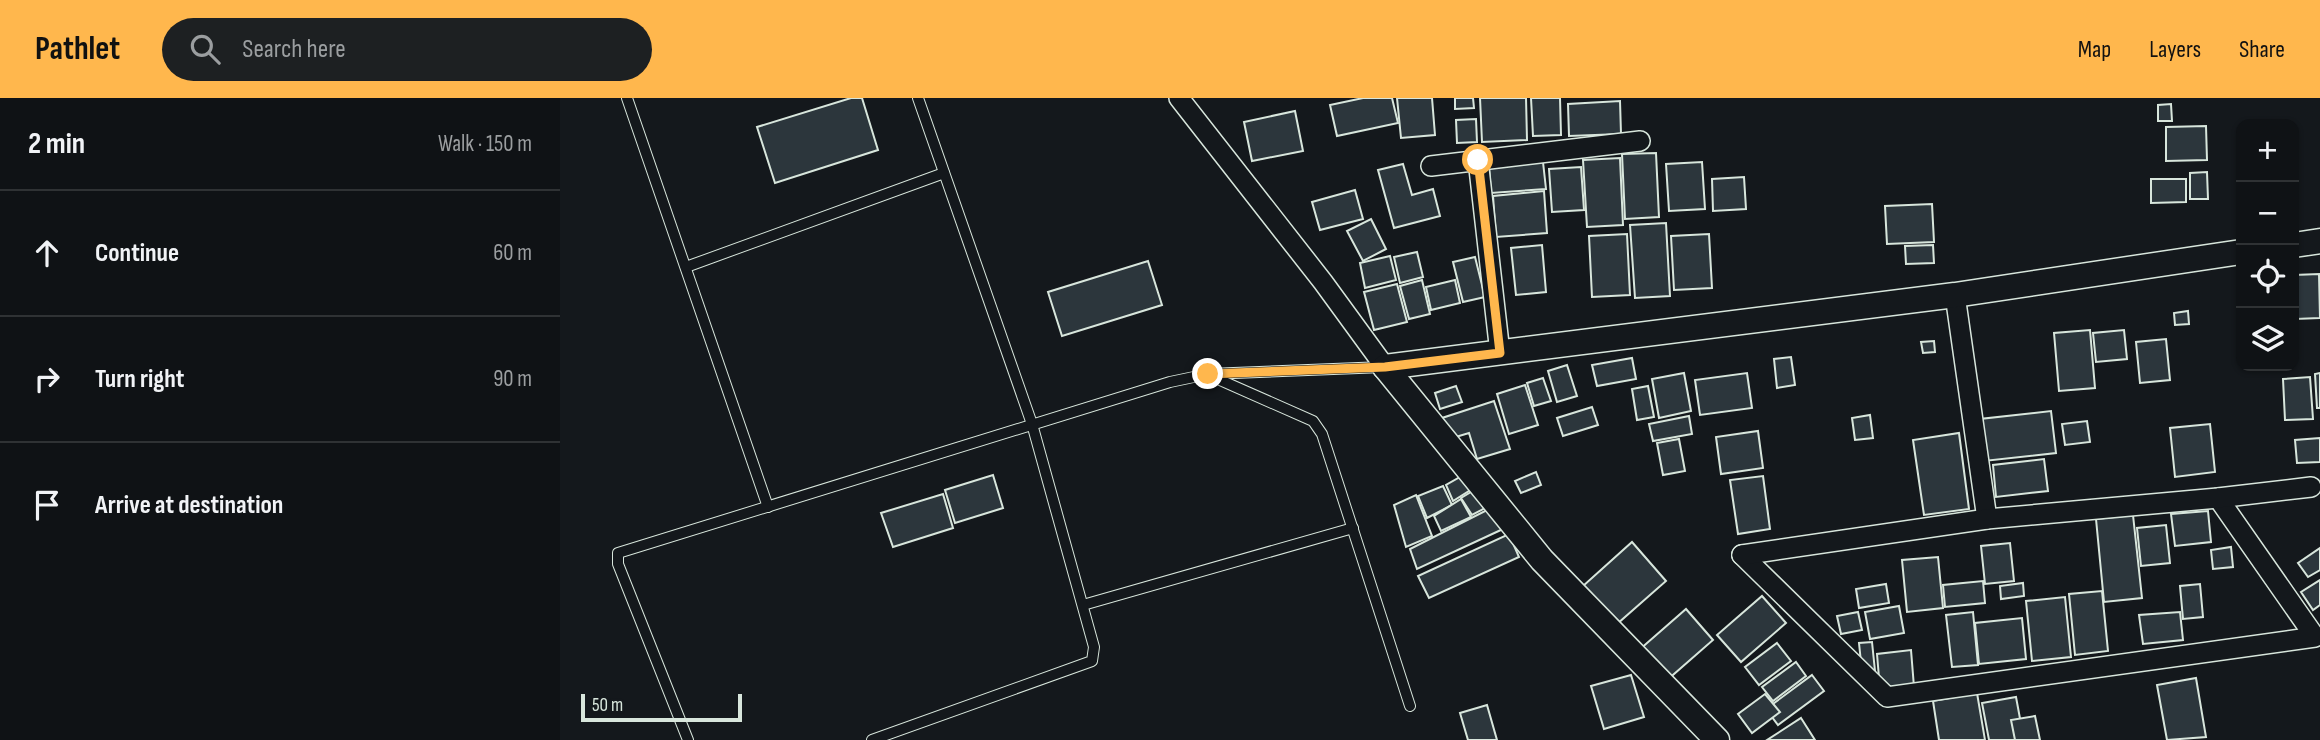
<!DOCTYPE html>
<html lang="en">
<head>
<meta charset="utf-8">
<style>
  :root { --surface:#0f1215; --page:#1d2022; --text:#f1f3f6; --muted:#9b9ea0; --line:#2f3234; --accent:#ffb74d }
  body { margin:0; font-family:"Sofia Sans Condensed",sans-serif; background:var(--page); color:var(--text) }
  .controls { position:absolute; right:21px; top:21px; display:grid; overflow:hidden; border-radius:14px; box-shadow:0 2px 5px #0004 }
  .controls button { width:63px; height:63px; display:grid; place-items:center; padding:0; border:0; border-bottom:2px solid var(--line); background:var(--surface); color:var(--text); font:35px sans-serif }
  .scale { position:absolute; left:21px; bottom:18px; width:161px; box-sizing:border-box; padding-left:7px; border:4px solid #d8e6dc; border-top:0; font-size:19px; line-height:24px; white-space:nowrap; color:#d8e6dc; -webkit-text-stroke:5px #14181c; paint-order:stroke }
  .stop { position:absolute; width:21px; height:21px; margin:-16px; border:5px solid #ffb74d; border-radius:50%; background:#fff }
  .stop.end { background:#ffb74d; border-color:#fff; box-shadow:0 2px 7px #0008 }
  .list { margin:0; padding:0; list-style:none }
  h2 { display:flex; justify-content:space-between; align-items:center; height:91px; margin:0; padding:0 28px; font-size:30px }
  h2 small { font-size:23px; font-weight:400; color:var(--muted) }
  .list li { display:grid; grid-template-columns:46px 1fr auto; gap:21px; align-items:center; box-sizing:border-box; height:126px; padding:0 28px; border-top:2px solid var(--line) }
  .list b { display:block; font-size:26px; white-space:nowrap }
  .list em { font-size:23px; font-style:normal; color:var(--muted) }
  .icon { flex:none; width:38px; height:38px; fill:none; stroke:currentColor; stroke-width:2; stroke-linecap:round; stroke-linejoin:round }
  .map { position:relative; flex:none; width:1760px; height:642px; overflow:hidden }
  header { display:flex; align-items:center; gap:42px; box-sizing:border-box; height:98px; padding:0 35px; background:var(--accent); color:#111 }
  header strong { font-size:33px }
  nav { display:flex; gap:38px; margin-inline-start:auto; font-size:24px }
  .search { width:490px; height:63px; background:var(--page); display:flex; align-items:center; gap:18px; box-sizing:border-box; padding:0 24px; border-radius:38px; color:var(--muted); font-size:26px }
  main { display:flex }
  aside { flex:1; background:var(--surface) }
  .map>svg:first-child { display:block }
  .building { fill:#2c363c; stroke:#d8e6dc; stroke-width:2 }
  .lines { fill:none; stroke-linecap:round; stroke-linejoin:round }
  .service-casing { stroke:#d8e6dc; stroke-width:12 }
  .minor-casing { stroke:#d8e6dc; stroke-width:22 }
  .tertiary-casing { stroke:#d8e6dc; stroke-width:27 }
  .service { stroke:#14181c; stroke-width:10 }
  .minor { stroke:#14181c; stroke-width:19 }
  .tertiary { stroke:#14181c; stroke-width:24 }
  .route { stroke:#ffb74d; stroke-width:9 }
</style>
</head>
<body>
<header>
<strong>Pathlet</strong>
<div class="search"><svg class="icon" aria-label="search" viewBox="0 0 24 24"><circle cx="10" cy="10" r="6"/><path d="M15 15l6 6"/></svg>Search here</div>
<nav><a>Map</a><a>Layers</a><a>Share</a></nav>
</header>
<main>
<aside>
<h2>2 min<small>Walk · 150 m</small></h2>
<ul class="list">
<li><svg class="icon" aria-label="ahead" viewBox="0 0 24 24"><path d="M12 20V5M6 11l6-6 6 6"/></svg><div><b>Continue</b></div><em>60 m</em></li>
<li><svg class="icon" aria-label="right" viewBox="0 0 24 24"><path d="M7 20v-9h11M14 6l5 5-5 5"/></svg><div><b>Turn right</b></div><em>90 m</em></li>
<li><svg class="icon" aria-label="arrive" viewBox="0 0 24 24"><path d="M6 21V4h12l-3 4 3 4H6"/></svg><div><b>Arrive at destination</b></div></li>
</ul>
</aside>
<div class="map">
<svg width="1760" height="642" viewBox="0 0 1760 642">
  <rect width="100%" height="100%" fill="#14181c"/>
  <g class="building">
    <path d="M291,0H302L318,52L215,85L197,29Z"/>
    <path d="M803,0H832L838,25L777,38L770,7Z"/>
    <path d="M837,0H872L875,37L841,40Z"/>
    <path d="M895,0H913L914,10L895,11Z"/>
    <path d="M920,0H966L967,42L922,44Z"/>
    <path d="M971,0H1000L1001,37L973,38Z"/>
    <path d="M1060,3L1061,36L1009,38L1008,6Z"/>
    <path d="M1611,6L1612,23H1598V7Z"/>
    <path d="M735,13L743,53L692,63L684,24Z"/>
    <path d="M916,21L917,44L897,45L896,22Z"/>
    <path d="M1646,28L1647,62L1606,63V29Z"/>
    <path d="M1096,55L1099,119L1065,121L1062,56Z"/>
    <path d="M1060,60L1063,127L1027,129L1023,62Z"/>
    <path d="M983,64L986,91L931,95L929,69Z"/>
    <path d="M1142,64L1145,111L1109,113L1106,66Z"/>
    <path d="M843,66L852,97L873,91L880,118L834,130L818,72Z"/>
    <path d="M1021,69L1024,112L992,114L989,71Z"/>
    <path d="M1647,74L1648,101H1630V75Z"/>
    <path d="M1184,79L1186,111L1153,113L1152,81Z"/>
    <path d="M1591,81H1626V104L1591,105Z"/>
    <path d="M795,92L803,121L760,132L752,104Z"/>
    <path d="M984,93L987,135L936,139L933,98Z"/>
    <path d="M1372,106L1374,144L1327,146L1325,108Z"/>
    <path d="M811,121L826,151L803,163L787,133Z"/>
    <path d="M1106,125L1110,198L1075,200L1070,127Z"/>
    <path d="M1067,136L1070,197L1032,199L1029,138Z"/>
    <path d="M1149,136L1152,190L1114,192L1111,138Z"/>
    <path d="M982,147L986,194L956,197L951,150Z"/>
    <path d="M1373,147L1374,165L1346,166L1345,148Z"/>
    <path d="M857,154L863,179L840,185L834,159Z"/>
    <path d="M830,158L836,182L805,190L800,165Z"/>
    <path d="M915,159L925,199L903,204L893,164Z"/>
    <path d="M588,163L602,207L502,238L488,194Z"/>
    <path d="M1759,176L1760,220L1735,221L1734,177Z"/>
    <path d="M862,182L870,216L849,221L840,188Z"/>
    <path d="M895,182L900,205L871,212L866,189Z"/>
    <path d="M837,186L847,224L814,232L804,194Z"/>
    <path d="M1628,213L1629,226L1615,227L1614,215Z"/>
    <path d="M1530,232L1535,290L1499,293L1494,235Z"/>
    <path d="M1564,232L1567,261L1536,264L1533,235Z"/>
    <path d="M1606,241L1610,282L1580,285L1576,244Z"/>
    <path d="M1374,243L1375,254L1363,255L1361,244Z"/>
    <path d="M1231,259L1235,287L1217,290L1214,261Z"/>
    <path d="M1072,260L1076,281L1037,288L1032,267Z"/>
    <path d="M1007,267L1017,298L997,304L988,273Z"/>
    <path d="M1124,275L1131,313L1099,320L1092,281Z"/>
    <path d="M1187,275L1192,310L1140,317L1135,282Z"/>
    <path d="M1760,275V310H1757L1755,276Z"/>
    <path d="M1750,279L1753,321L1725,322L1723,281Z"/>
    <path d="M983,280L991,303L974,308L967,285Z"/>
    <path d="M965,287L978,327L949,336L937,296Z"/>
    <path d="M896,288L902,304L880,311L875,295Z"/>
    <path d="M1088,288L1094,319L1077,322L1072,291Z"/>
    <path d="M934,303L950,351L917,361L909,335L889,341L882,320Z"/>
    <path d="M1032,309L1038,327L1003,338L997,320Z"/>
    <path d="M1491,313L1496,355L1424,363L1420,321Z"/>
    <path d="M1310,317L1313,340L1295,342L1292,320Z"/>
    <path d="M1129,318L1132,336L1093,343L1089,326Z"/>
    <path d="M1527,323L1530,344L1505,347L1502,326Z"/>
    <path d="M1650,326L1655,374L1615,379L1610,330Z"/>
    <path d="M1198,333L1203,370L1161,376L1156,339Z"/>
    <path d="M1399,335L1409,411L1364,417L1353,342Z"/>
    <path d="M1760,340V364L1737,365L1735,342Z"/>
    <path d="M1119,341L1125,373L1103,377L1097,345Z"/>
    <path d="M1484,361L1488,393L1436,399L1433,367Z"/>
    <path d="M976,374L981,387L961,395L955,383Z"/>
    <path d="M433,377L443,410L395,425L385,392Z"/>
    <path d="M1203,378L1210,431L1178,436L1170,382Z"/>
    <path d="M900,379L912,391L893,403L886,387Z"/>
    <path d="M883,388L892,407L867,420L858,398Z"/>
    <path d="M916,391L929,408L912,417L901,400Z"/>
    <path d="M383,396L393,430L333,449L321,415Z"/>
    <path d="M856,397L872,438L846,449L834,407Z"/>
    <path d="M901,401L911,419L881,433L874,418Z"/>
    <path d="M929,411L943,431L857,471L850,451Z"/>
    <path d="M1648,413L1651,444L1615,448L1611,416Z"/>
    <path d="M1573,417L1582,500L1544,504L1536,421Z"/>
    <path d="M1606,427L1610,465L1581,468L1577,430Z"/>
    <path d="M949,436L959,459L869,500L858,478Z"/>
    <path d="M1072,444L1106,483L1057,526L1023,488Z"/>
    <path d="M1450,445L1454,483L1425,486L1421,448Z"/>
    <path d="M1671,449L1673,469L1653,471L1651,452Z"/>
    <path d="M1760,450V472L1748,479L1738,465Z"/>
    <path d="M1378,459L1383,510L1347,514L1342,462Z"/>
    <path d="M1760,482V507L1753,512L1741,494Z"/>
    <path d="M1423,483L1425,505L1385,509L1383,487Z"/>
    <path d="M1463,485L1464,498L1441,501L1440,488Z"/>
    <path d="M1326,486L1329,505L1299,510L1296,491Z"/>
    <path d="M1640,486L1643,519L1623,521L1620,488Z"/>
    <path d="M1542,493L1548,553L1515,557L1509,496Z"/>
    <path d="M1202,498L1226,525L1181,564L1157,537Z"/>
    <path d="M1505,499L1511,559L1472,563L1466,503Z"/>
    <path d="M1339,508L1344,535L1310,541L1305,514Z"/>
    <path d="M1126,511L1153,542L1106,583L1079,552Z"/>
    <path d="M1298,514L1302,532L1281,536L1277,518Z"/>
    <path d="M1413,514L1418,567L1392,569L1386,517Z"/>
    <path d="M1620,514L1623,542L1583,546L1579,517Z"/>
    <path d="M1462,520L1466,561L1419,566L1415,525Z"/>
    <path d="M1312,544L1315,573L1302,574L1299,545Z"/>
    <path d="M1217,545L1231,563L1199,587L1185,569Z"/>
    <path d="M1351,552L1354,589L1320,592L1317,556Z"/>
    <path d="M1236,564L1246,578L1213,603L1202,589Z"/>
    <path d="M1071,577L1084,619L1044,631L1031,588Z"/>
    <path d="M1252,577L1264,593L1218,627L1206,611Z"/>
    <path d="M1636,580L1646,639L1607,642L1597,587Z"/>
    <path d="M1417,595L1425,642H1379L1373,603Z"/>
    <path d="M1205,596L1220,614L1192,635L1178,616Z"/>
    <path d="M1456,599L1464,642H1429L1422,605Z"/>
    <path d="M927,607L937,642H908L900,615Z"/>
    <path d="M1475,618L1480,642H1455L1451,622Z"/>
    <path d="M1241,620L1255,642H1207Z"/>
  </g>
  <g class="lines">
    <g class="service-casing">
      <g id="service">
        <path d="M67,0L208,409"/>
        <path d="M126,169L384,75"/>
        <path d="M651,278L753,323L762,336L850,608"/>
        <path d="M523,507L793,430"/>
        <path d="M128,642L58,466V455L610,284L648,276L824,269"/>
        <path d="M312,642L532,563L534,549L472,326L358,0"/>
      </g>
    </g>
    <g class="minor-casing">
      <g id="minor">
        <path d="M619,0L763,184L825,269"/>
        <path d="M918,62L940,255"/>
        <path d="M871,68L1080,43"/>
        <path d="M1395,197L1427,421"/>
        <path d="M1182,457L1327,599L1755,539L1658,400"/>
        <path d="M1182,457L1427,421L1658,400L1751,389"/>
      </g>
    </g>
    <g class="tertiary-casing">
      <g id="tertiary">
        <path d="M1734,147L1760,143"/>
        <path d="M825,269L1395,197L1681,154"/>
        <path d="M825,269L982,462L1157,642"/>
      </g>
    </g>
    <use href="#service" class="service"/>
    <use href="#minor" class="minor"/>
    <use href="#tertiary" class="tertiary"/>
  </g>
  <g class="lines">
    <path class="route" d="M648,276L825,269L940,255L918,62"/>
  </g>
</svg>
<div class="controls">
<button>+</button>
<button>−</button>
<button><svg class="icon" aria-label="locate" viewBox="0 0 24 24"><circle cx="12" cy="12" r="6"/><path d="M12 2v4M12 18v4M2 12h4M18 12h4"/></svg></button>
<button><svg class="icon" aria-label="layers" viewBox="0 0 24 24"><path d="M12 4l9 5-9 5-9-5zM3 14l9 5 9-5"/></svg></button>
</div>
<div class="scale">50 m</div>
<div class="stop" style="left:918px;top:62px"></div>
<div class="stop end" style="left:648px;top:276px"></div>
</div>
</main>
</body>
</html>
